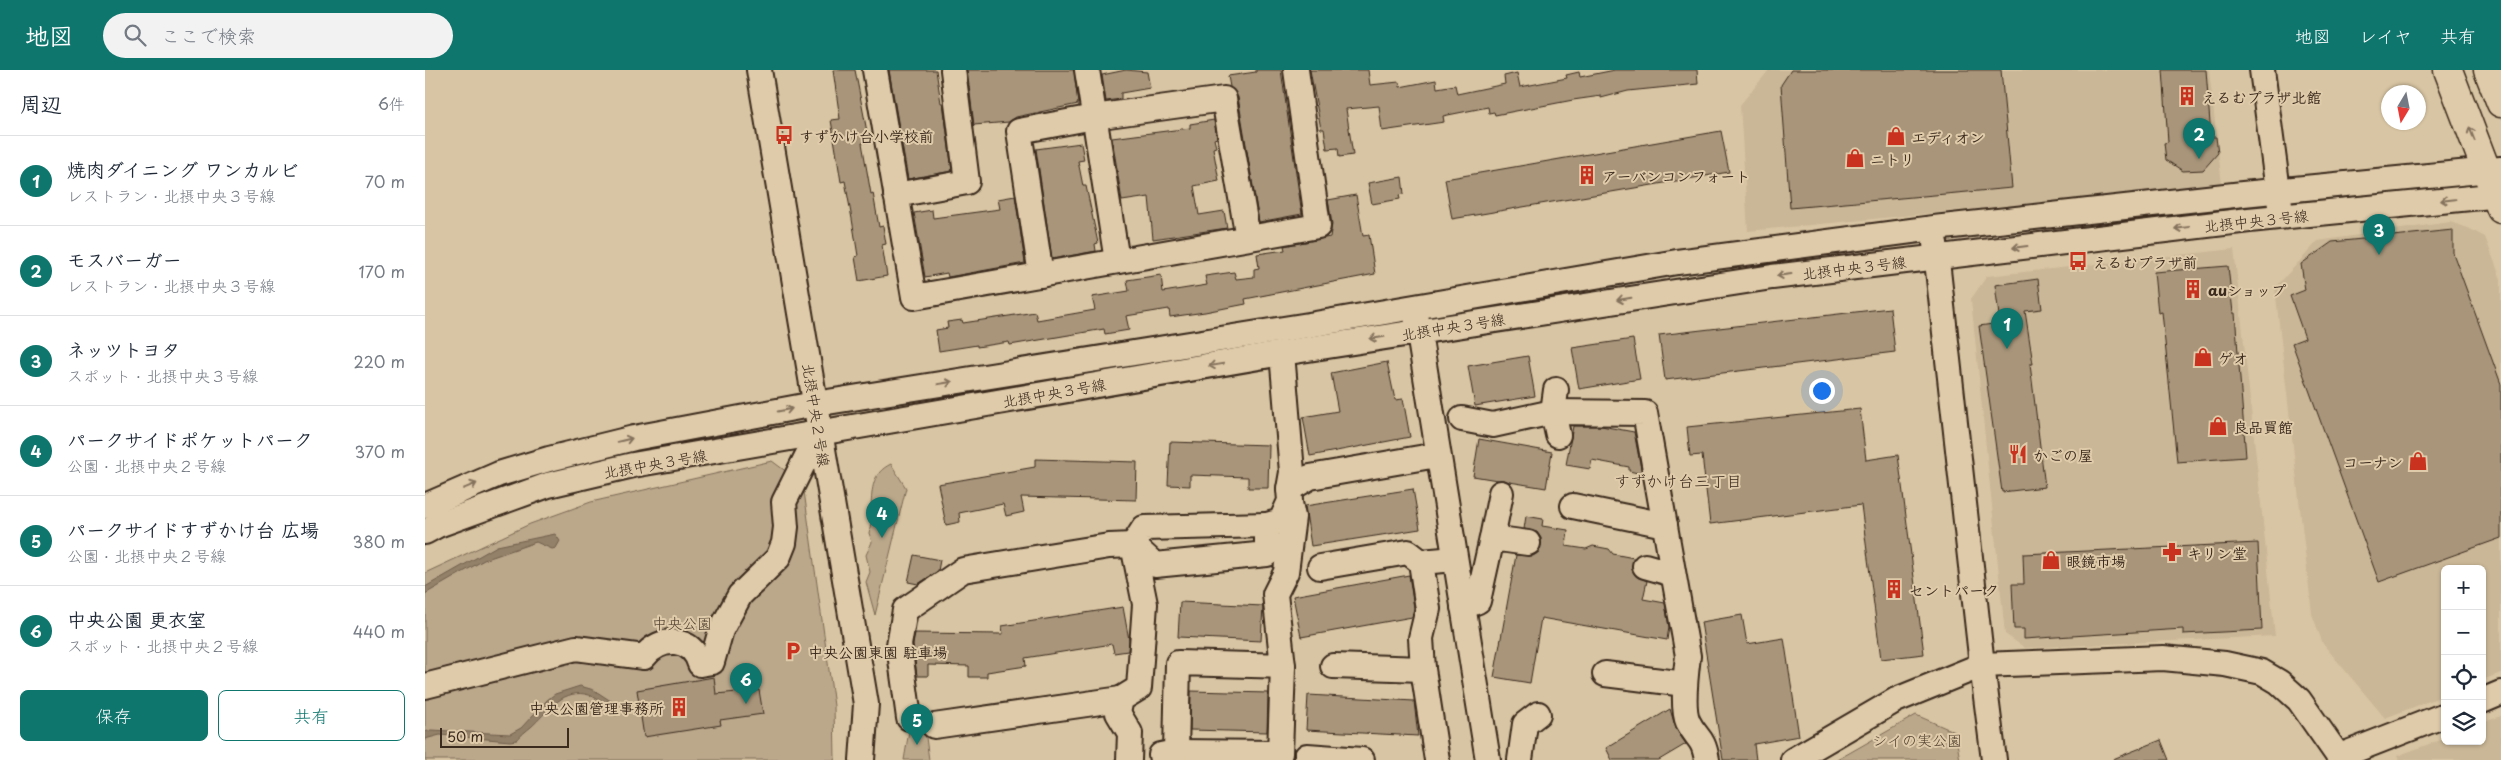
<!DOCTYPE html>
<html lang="ja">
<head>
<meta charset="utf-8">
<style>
  :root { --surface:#fff; --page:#f2f2f3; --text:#1f2937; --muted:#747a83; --line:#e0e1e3; --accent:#0f766e }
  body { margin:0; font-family:"Playpen Sans","Klee One",sans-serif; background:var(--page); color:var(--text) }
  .controls { position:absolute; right:15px; bottom:15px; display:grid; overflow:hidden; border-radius:8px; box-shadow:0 1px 4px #0004 }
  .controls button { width:45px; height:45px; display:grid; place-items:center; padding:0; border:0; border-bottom:1px solid var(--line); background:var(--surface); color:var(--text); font:25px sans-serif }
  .compass { position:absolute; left:1956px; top:15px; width:45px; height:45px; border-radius:50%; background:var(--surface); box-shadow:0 1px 4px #0004; rotate:190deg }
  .scale { position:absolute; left:15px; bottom:12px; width:129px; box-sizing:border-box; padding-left:5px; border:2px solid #3b2a1e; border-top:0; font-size:14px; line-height:18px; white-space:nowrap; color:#3b2a1e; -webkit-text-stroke:4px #dfcba9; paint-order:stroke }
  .you { position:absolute; left:1396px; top:320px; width:18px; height:18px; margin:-12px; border:4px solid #fff; border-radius:50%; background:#1a73e8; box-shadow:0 0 0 8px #1a73e833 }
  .badge { display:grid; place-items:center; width:32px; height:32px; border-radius:50%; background:var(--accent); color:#fff; font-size:16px; font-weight:700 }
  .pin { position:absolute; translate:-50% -41px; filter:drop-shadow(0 1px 2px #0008) }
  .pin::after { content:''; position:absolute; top:26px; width:18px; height:15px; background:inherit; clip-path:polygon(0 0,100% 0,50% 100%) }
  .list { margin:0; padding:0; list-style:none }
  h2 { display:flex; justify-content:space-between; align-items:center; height:65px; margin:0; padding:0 20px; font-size:21px }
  h2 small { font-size:16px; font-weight:400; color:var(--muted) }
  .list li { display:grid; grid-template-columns:32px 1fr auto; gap:15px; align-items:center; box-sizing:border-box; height:90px; padding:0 20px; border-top:1px solid var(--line) }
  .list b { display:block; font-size:19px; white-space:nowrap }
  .list p { margin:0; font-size:16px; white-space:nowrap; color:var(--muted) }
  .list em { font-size:16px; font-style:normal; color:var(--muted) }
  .actions { display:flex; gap:10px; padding:15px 20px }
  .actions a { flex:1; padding:11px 0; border:1px solid var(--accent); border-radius:8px; text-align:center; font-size:18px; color:var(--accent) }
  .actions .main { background:var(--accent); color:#fff }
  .icon { flex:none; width:28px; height:28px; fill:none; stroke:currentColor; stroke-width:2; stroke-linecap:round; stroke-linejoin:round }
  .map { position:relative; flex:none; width:2076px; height:690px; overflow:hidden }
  header { display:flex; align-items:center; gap:30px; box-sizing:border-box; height:70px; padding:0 25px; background:var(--accent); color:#fff }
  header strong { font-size:24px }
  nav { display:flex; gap:28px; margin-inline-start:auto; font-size:18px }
  .search { width:350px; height:45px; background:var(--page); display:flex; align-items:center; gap:12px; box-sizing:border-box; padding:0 18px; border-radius:28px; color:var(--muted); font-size:19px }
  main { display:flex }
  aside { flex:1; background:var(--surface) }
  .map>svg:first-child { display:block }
  .built { fill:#cab797 }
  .green { fill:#bba88b; stroke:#7b6954 }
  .water { fill:#948169; stroke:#705e4b }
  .building { fill:#a8957a; stroke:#3b2a1e }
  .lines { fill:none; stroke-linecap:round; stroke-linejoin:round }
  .minor-casing { stroke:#3b2a1e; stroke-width:28 }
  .major-casing { stroke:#3b2a1e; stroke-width:31 }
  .minor { stroke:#dfcba9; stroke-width:24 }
  .major { stroke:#dfcba9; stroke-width:28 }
  .oneway { stroke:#85725d }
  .labels { text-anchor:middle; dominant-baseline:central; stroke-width:4; stroke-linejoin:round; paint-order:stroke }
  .poi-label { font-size:15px; font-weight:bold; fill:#3b2a1e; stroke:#dfcba9; text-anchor:start }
  .street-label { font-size:15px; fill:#3b2a1e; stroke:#dfcba9 }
  .park-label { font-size:15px; fill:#4e3d2e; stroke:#dfcba9 }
  .neighbourhood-label { font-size:16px; fill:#3b2a1e; stroke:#dfcba9 }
</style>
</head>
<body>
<header>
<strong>地図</strong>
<div class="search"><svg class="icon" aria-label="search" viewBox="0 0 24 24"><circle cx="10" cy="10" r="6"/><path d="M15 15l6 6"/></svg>ここで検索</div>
<nav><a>地図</a><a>レイヤ</a><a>共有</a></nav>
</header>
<main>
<aside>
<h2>周辺<small>6件</small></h2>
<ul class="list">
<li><span class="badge">1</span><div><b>焼肉ダイニング ワンカルビ</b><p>レストラン · 北摂中央３号線</p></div><em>70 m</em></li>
<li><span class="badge">2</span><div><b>モスバーガー</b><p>レストラン · 北摂中央３号線</p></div><em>170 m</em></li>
<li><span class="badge">3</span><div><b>ネッツトヨタ</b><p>スポット · 北摂中央３号線</p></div><em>220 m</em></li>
<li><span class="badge">4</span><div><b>パークサイドポケットパーク</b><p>公園 · 北摂中央２号線</p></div><em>370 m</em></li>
<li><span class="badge">5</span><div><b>パークサイドすずかけ台 広場</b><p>公園 · 北摂中央２号線</p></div><em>380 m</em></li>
<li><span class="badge">6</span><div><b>中央公園 更衣室</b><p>スポット · 北摂中央２号線</p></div><em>440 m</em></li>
</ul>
<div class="actions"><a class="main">保存</a><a>共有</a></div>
</aside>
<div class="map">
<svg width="2076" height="690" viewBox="0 0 2076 690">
  <rect width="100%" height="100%" fill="#d8c5a3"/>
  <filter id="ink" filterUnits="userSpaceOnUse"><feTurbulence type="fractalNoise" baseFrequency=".02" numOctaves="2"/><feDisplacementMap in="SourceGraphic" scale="10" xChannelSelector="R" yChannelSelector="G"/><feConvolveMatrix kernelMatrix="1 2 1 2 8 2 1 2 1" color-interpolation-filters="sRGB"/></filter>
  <g filter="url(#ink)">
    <g class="built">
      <path d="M1344,0H1784L1797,115L1755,118L1757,130L1726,122L1323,161L1315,35Z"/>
      <path d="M2025,152L2043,158L2060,167L2076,209V603L2057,610V499H2020V625L1960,648L1898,574L1887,544L1850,218L1893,171Z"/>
      <path d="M1809,179L1850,566L1600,578L1580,564L1546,229L1562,206Z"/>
      <path d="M2076,646V690H1974L1972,686L2020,668V671H2057V653Z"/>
    </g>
    <g class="green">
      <path d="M347,391L378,414L409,636L410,690H0V503L105,454L166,432Z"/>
      <path d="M466,394L481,418L450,545L441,512L445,502L441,485L447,472L444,463L449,438H446C447,418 447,403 466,394Z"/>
      <path d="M1491,645L1530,662L1535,690H1412Z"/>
      <path d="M483,653H493L497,659L500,660L504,690H479L484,661Z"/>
    </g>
    <g class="water">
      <path d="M130,464L135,471L131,478L127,479L111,472L59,490L0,524V517L72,476Z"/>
      <path d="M155,616L169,620L192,635L191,646C181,638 173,626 160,624C135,620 122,643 106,657C101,661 96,665 92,670L85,671L15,665L0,669V662L6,660L85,664L96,658L122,630L130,624Z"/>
    </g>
    <g class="building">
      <path d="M408,0H430L444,72L437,73L446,124L448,123L454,157L458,156L461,174L457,175L462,206L434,211L430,187L433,186L427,149L420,111L416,112L406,50L415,49Z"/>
      <path d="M464,0H511L516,33H518L527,101L483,109Z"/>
      <path d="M542,0H649L653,34L591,47L584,52L549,55Z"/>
      <path d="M701,0L722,2L725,18L696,23V29L681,31L677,5Z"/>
      <path d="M831,0H856L877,144L834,152L813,27L805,17L803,6L831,2Z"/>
      <path d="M885,0H943L945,15L974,12L975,17L1011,10L1012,18L1030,15L1032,24L1080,14L1079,6L1092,3L1095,17L1142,8L1141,5L1154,2L1155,7L1190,0H1272L1273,14L1203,21L1176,28V26L1148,30L1070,45L1069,42L1064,43L1063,37L1018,46L1019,52L957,61L954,36L921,39L928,85L914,87L913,78L902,79L899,59H896Z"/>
      <path d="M1366,0H1576L1587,118L1365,138L1356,15Z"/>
      <path d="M1738,0H1781L1786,67H1791L1793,83L1778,100L1758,101L1741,90L1739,73L1743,72Z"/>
      <path d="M789,50L792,68L789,69L791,77L788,78L794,111L769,116L774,145L799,141L802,158L728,169L724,127L697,131L687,68L765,58V54Z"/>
      <path d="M1296,61L1304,102L1027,149L1020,109Z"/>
      <path d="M656,73L659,90L653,91L658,116H661L673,173L670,174L671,181L627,189L611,79Z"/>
      <path d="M977,107L979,124L974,125L975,129L947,134L943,113Z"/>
      <path d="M931,125L938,166L944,165L950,204L820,229L821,234L780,242L745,247L744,239L701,246L704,260L680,264L679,259L585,275L584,272L552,277V275L514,281L511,260L523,258L522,252L537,250L538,253L610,242L612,250L670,240L667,227L704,221L702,210L736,205L738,222L782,215L780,206L809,202L811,209L829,207V199L834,198L832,184L860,180L859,176L905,167L907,154L903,130Z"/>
      <path d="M590,126L600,193L523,207L522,203L500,207L489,143L507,140L508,148L575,139L573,129Z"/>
      <path d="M2028,160V183L2076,314V468L1954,512L1867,273L1880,268L1865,226L1880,220L1876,194L1907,172Z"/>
      <path d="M1803,196L1808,243H1810L1821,387L1752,392L1737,242L1733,243L1729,202Z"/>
      <path d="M1613,209L1617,239L1600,241L1608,294H1605L1620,417L1577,422L1554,256L1575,253L1570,215Z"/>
      <path d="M1465,238L1470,282L1240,310L1234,265Z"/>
      <path d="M1208,269L1215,309L1154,319L1147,278Z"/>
      <path d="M1103,286L1110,326L1050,336L1043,296Z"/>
      <path d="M962,292L970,330L978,329L985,367L885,386L878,347L913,341L906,303Z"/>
      <path d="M1435,339L1441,390L1473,385L1499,584L1456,589L1436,435L1285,454L1277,385L1265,386L1262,357Z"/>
      <path d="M1148,356H1176L1209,362L1217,404L1204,401V397L1167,390L1165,399L1141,395Z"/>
      <path d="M1054,369L1127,382L1121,418L1048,406Z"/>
      <path d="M745,372L844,375L843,418H823V407L765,405V416L743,415Z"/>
      <path d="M610,389L712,392L711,430L596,427L599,442L581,446L578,434L534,443L535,452L521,455L513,414L610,397Z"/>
      <path d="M988,419L995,459L886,476L880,436Z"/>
      <path d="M1101,446L1118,449L1117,456L1143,460L1141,476L1161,479L1168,476L1184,479L1188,484L1209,488L1207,499L1210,505L1222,511L1218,529L1240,533L1244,557L1242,570L1116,548L1105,613L1069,607L1091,485L1108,486L1114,482L1116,475V468L1112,462L1099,459Z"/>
      <path d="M1833,473L1837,560L1758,564V559L1599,569V559H1589L1587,514H1599L1598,484Z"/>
      <path d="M489,485L515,490L513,501L493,514L483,512Z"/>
      <path d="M984,505L989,538L987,547L876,567L868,526Z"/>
      <path d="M755,532L838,536L836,571L753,567Z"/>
      <path d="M698,537L704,570L703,581L689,583L687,574L600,588L601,596L562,602V607H544V596L503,595V606H492L488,575L490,563L578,564L577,556Z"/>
      <path d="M1317,545L1322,574L1359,568L1374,666L1329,674L1331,690H1298L1276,552Z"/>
      <path d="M289,607L291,624L334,620L338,644L295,650L296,655L219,667L212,620Z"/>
      <path d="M766,621L843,623L842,662L765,660Z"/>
      <path d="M883,625L989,631L993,666L881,660Z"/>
      <path d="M1245,639L1251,659L1261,674L1234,690H1187L1181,678Z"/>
      <path d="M1736,670L1744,690H1688V689Z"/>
    </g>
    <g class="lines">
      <g class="minor-casing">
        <g id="minor">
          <path d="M334,0L441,634L437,690"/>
          <path d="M450,0L489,227L893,156L871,0"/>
          <path d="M662,0L692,191"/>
          <path d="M1837,0L1855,136"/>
          <path d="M471,125L542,112L528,0"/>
          <path d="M1510,173L1557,595L1569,690"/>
          <path d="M616,205L594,61L669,47L799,29L823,168"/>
          <path d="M991,245L1063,690"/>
          <path d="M857,283L867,402L864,419"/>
          <path d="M1131,320L1128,342L1133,365"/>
          <path d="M1037,349L1068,355L1128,342L1220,343L1263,586C1261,602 1257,639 1263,652C1272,670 1278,666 1282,690"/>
          <path d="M0,436L74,404L124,389L209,368L390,334L890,254L1252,192L1509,158L1818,124L2076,99"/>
          <path d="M1148,436L1240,455"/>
          <path d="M0,462L13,455L123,415L208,395L857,283L1347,207L1824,150L2076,125"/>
          <path d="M1067,468L1076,423"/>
          <path d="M1220,496L1248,504"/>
          <path d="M895,497L983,482L996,492"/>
          <path d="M1038,537L1053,531L1067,468L1103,473"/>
          <path d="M908,596L998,599"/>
          <path d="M1180,604L1260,614"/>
          <path d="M0,616L151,578L219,587C235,566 267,566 275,594L287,592L296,560L315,525L353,488L359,473L361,457L359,432L394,362"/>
          <path d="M2057,631L2076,623"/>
          <path d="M484,648L474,575L480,540L538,500L684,476L708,475L730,495L842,484V455L856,451L865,431L864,419L885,407L1012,385"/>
          <path d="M509,656L696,629"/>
          <path d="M751,682L855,683L858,596"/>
          <path d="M882,686L937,690"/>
          <path d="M1915,686L2020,645"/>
          <path d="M704,690L705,663L693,643L696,629L714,618L720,534L708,475L719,458L842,455"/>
          <path d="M737,690L736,685L751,682L753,593L858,596L850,524L861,502L868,447L865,433"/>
          <path d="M1012,690L998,599L996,568L1003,539L996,492L1030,489"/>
          <path d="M1095,690L1100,654L1113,644"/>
          <path d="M1368,690L1471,630L1557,595L1738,588L1800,594L1837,602L1854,612L1874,630L1916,690"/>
        </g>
      </g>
      <g class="major-casing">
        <g id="major">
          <path d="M2023,0L2076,139"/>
          <path d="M2063,0L2076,33"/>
        </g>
      </g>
      <use href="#minor" class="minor"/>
      <use href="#major" class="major"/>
    </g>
    <defs><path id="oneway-shaft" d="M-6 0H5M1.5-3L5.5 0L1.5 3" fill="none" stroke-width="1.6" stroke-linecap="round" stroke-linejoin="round" transform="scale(1.25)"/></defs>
    <g class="oneway">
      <use href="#oneway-shaft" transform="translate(2047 64) rotate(-111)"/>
      <use href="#oneway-shaft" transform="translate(2023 130) rotate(174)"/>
      <use href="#oneway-shaft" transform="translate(1757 158) rotate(173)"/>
      <use href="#oneway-shaft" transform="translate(1595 177) rotate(173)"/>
      <use href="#oneway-shaft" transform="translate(1359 205) rotate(173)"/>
      <use href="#oneway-shaft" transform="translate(1199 229) rotate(171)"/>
      <use href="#oneway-shaft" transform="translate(952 268) rotate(171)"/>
      <use href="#oneway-shaft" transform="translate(791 295) rotate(170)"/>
      <use href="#oneway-shaft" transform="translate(520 313) rotate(-9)"/>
      <use href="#oneway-shaft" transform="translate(360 340) rotate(-11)"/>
      <use href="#oneway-shaft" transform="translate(200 370) rotate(-14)"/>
      <use href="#oneway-shaft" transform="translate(45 416) rotate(-22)"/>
    </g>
  </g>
  <defs>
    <g id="building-bare" transform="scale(1.5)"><path d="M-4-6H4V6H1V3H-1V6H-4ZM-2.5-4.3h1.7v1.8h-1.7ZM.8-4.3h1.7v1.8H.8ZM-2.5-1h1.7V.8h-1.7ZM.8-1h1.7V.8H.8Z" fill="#c8321e" stroke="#dfcba9" stroke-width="2.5" paint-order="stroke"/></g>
    <g id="bus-bare" transform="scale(1.5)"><path d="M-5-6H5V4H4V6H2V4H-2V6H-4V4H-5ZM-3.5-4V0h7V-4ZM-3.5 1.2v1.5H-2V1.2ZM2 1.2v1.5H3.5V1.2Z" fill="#c8321e" stroke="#dfcba9" stroke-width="2.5" paint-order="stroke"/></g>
    <g id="shop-bare" transform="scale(1.5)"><path d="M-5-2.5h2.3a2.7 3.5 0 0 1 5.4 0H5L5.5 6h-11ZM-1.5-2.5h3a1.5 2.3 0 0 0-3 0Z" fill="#c8321e" stroke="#dfcba9" stroke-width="2.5" paint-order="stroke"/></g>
    <g id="restaurant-bare" transform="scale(1.5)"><path d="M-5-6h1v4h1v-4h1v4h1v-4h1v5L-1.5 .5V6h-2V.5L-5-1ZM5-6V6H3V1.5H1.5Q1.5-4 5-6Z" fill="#c8321e" stroke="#dfcba9" stroke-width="2.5" paint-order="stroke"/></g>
    <g id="pharmacy-bare" transform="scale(1.5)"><path d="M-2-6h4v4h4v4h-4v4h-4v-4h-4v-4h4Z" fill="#c8321e" stroke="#dfcba9" stroke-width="2.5" paint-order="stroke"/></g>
    <g id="parking-bare" transform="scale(1.5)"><path d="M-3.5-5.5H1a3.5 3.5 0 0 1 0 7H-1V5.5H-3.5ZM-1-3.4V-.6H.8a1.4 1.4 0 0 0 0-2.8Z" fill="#c8321e" stroke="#dfcba9" stroke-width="2.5" paint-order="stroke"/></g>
  </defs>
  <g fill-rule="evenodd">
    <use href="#building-bare" x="1762" y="26"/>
    <use href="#bus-bare" x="359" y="65"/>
    <use href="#shop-bare" x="1471" y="66"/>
    <use href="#shop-bare" x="1430" y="88"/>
    <use href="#building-bare" x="1162" y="105"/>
    <use href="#bus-bare" x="1653" y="191"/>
    <use href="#building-bare" x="1768" y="219"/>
    <use href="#shop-bare" x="1778" y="287"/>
    <use href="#shop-bare" x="1793" y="356"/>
    <use href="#restaurant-bare" x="1593" y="384"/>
    <use href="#shop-bare" x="1993" y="391"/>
    <use href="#pharmacy-bare" x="1747" y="482"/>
    <use href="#shop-bare" x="1626" y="490"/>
    <use href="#building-bare" x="1469" y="519"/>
    <use href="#parking-bare" x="368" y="581"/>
    <use href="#building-bare" x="254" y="637"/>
  </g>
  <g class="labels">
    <g class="poi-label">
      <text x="1777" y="26">えるむプラザ北館</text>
      <text x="374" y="65">すずかけ台小学校前</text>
      <text x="1486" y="66">エディオン</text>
      <text x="1445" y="88">ニトリ</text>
      <text x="1177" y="105">アーバンコンフォート</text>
      <text x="1668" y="191">えるむプラザ前</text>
      <text x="1783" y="219">auショップ</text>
      <text x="1793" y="287">ゲオ</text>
      <text x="1808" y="356">良品買館</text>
      <text x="1608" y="384">かごの屋</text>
      <text x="1978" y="391" text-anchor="end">コーナン</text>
      <text x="1762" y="482">キリン堂</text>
      <text x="1641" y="490">眼鏡市場</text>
      <text x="1484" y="519">セントパーク</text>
      <text x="383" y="581">中央公園東園 駐車場</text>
      <text x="239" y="637" text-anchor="end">中央公園管理事務所</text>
    </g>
    <g class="street-label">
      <text transform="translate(1831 150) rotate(-6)">北摂中央３号線</text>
      <text transform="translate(1429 197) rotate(-7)">北摂中央３号線</text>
      <text transform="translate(1028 256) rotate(-9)">北摂中央３号線</text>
      <text transform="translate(629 322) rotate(-10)">北摂中央３号線</text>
      <text transform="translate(392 345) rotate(81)">北摂中央２号線</text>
      <text transform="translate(230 393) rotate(-10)">北摂中央３号線</text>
    </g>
    <g class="park-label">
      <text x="257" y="552">中央公園</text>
      <text x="1492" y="669">シイの実公園</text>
    </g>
    <g class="neighbourhood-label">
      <text x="1253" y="410">すずかけ台三丁目</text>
    </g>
  </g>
</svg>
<div class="controls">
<button>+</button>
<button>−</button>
<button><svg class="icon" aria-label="locate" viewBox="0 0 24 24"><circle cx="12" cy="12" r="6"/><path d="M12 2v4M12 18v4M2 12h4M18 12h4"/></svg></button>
<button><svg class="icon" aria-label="layers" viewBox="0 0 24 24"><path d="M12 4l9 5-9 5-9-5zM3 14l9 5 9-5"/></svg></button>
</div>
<svg class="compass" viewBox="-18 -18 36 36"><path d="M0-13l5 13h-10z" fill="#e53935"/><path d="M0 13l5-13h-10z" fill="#747a83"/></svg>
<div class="scale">50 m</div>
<div class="you"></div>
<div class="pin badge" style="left:1582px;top:279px">1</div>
<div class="pin badge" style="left:1774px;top:89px">2</div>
<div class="pin badge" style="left:1954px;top:185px">3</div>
<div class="pin badge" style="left:457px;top:468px">4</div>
<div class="pin badge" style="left:492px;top:675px">5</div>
<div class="pin badge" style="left:321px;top:634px">6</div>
</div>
</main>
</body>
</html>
